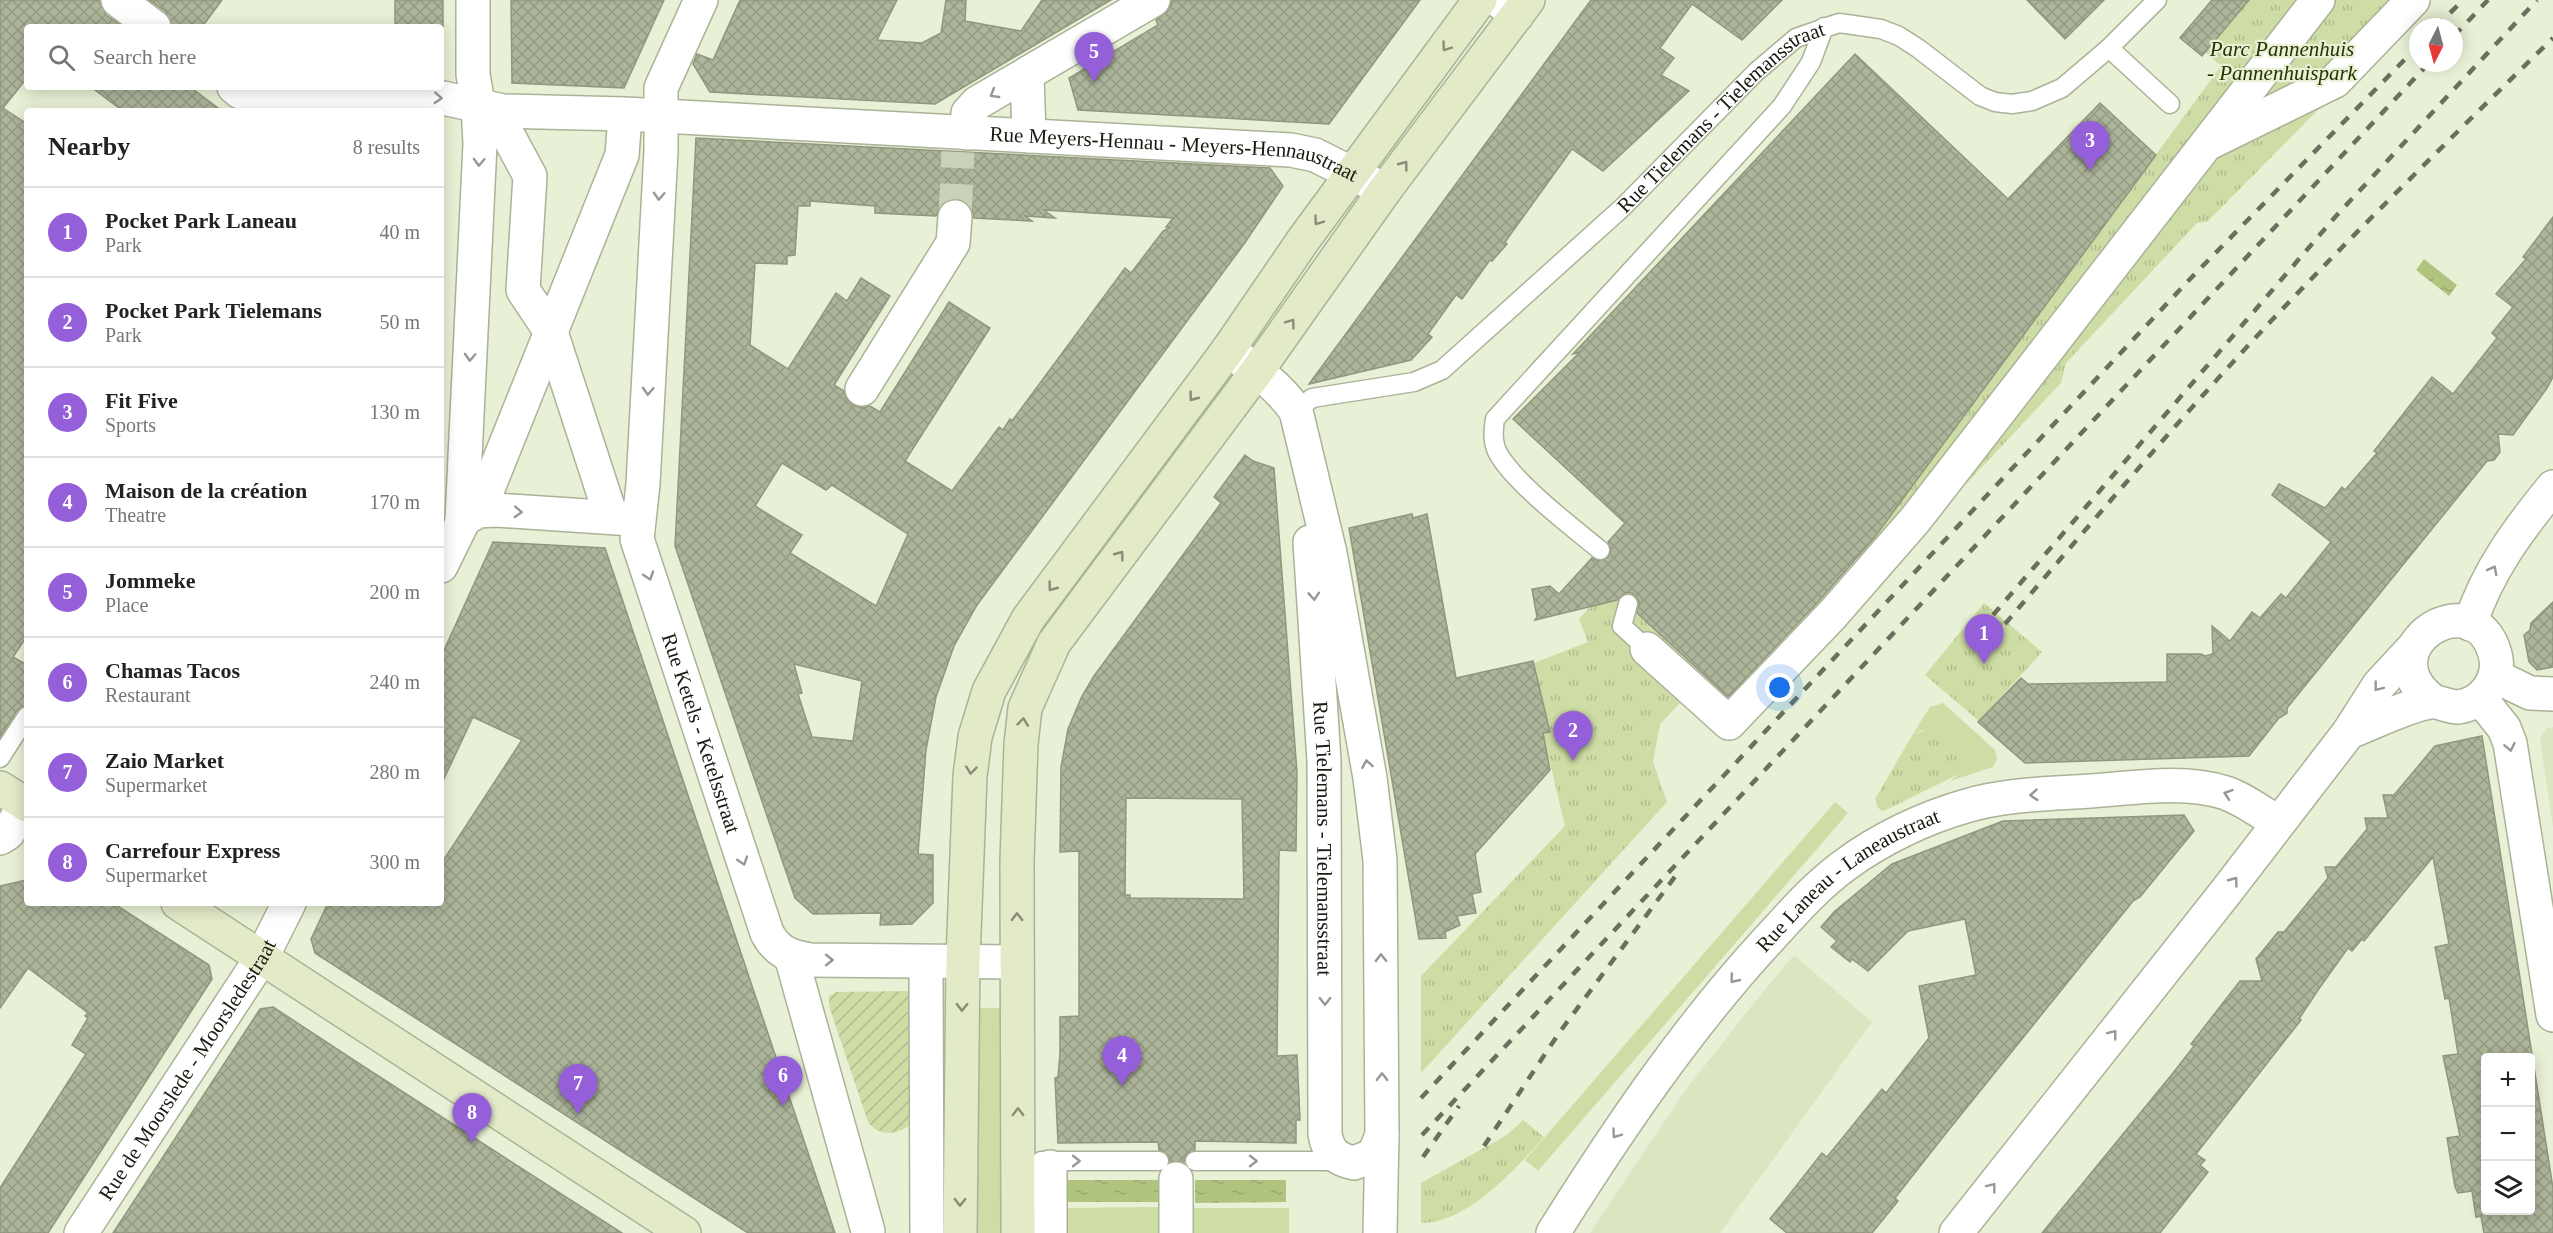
<!DOCTYPE html>
<html lang="en">
<head>
<meta charset="utf-8">
<style>
  :root { --surface:#fff; --page:#f6f6f6; --text:#222; --muted:#767676; --line:#e0e0e0; --accent:#945fd8 }
  body { margin:0; font-family:Georgia,serif; background:var(--page); color:var(--text) }
  .controls { position:absolute; right:18px; bottom:18px; display:grid; overflow:hidden; border-radius:6px; box-shadow:0 3px 15px #0003 }
  .controls button { width:54px; height:54px; display:grid; place-items:center; padding:0; border:0; border-bottom:2px solid var(--line); background:var(--surface); color:var(--text); font:30px sans-serif }
  .compass { position:absolute; left:2409px; top:18px; width:54px; height:54px; border-radius:50%; background:var(--surface); box-shadow:0 3px 15px #0003; rotate:186deg }
  .you { position:absolute; left:1780px; top:688px; width:21px; height:21px; margin:-15px; border:4px solid #fff; border-radius:50%; background:#1a73e8; box-shadow:0 0 0 9px #1a73e833 }
  .badge { display:grid; place-items:center; width:39px; height:39px; border-radius:50%; background:var(--accent); color:#fff; font-size:20px; font-weight:700 }
  .pin { position:absolute; translate:-50% -50px; filter:drop-shadow(0 2px 3px #0008) }
  .pin::after { content:''; position:absolute; top:32px; width:21px; height:18px; background:inherit; clip-path:polygon(0 0,100% 0,50% 100%) }
  .list { margin:0; padding:0; list-style:none }
  h2 { display:flex; justify-content:space-between; align-items:center; height:78px; margin:0; padding:0 24px; font-size:26px }
  h2 small { font-size:20px; font-weight:400; color:var(--muted) }
  .list li { display:grid; grid-template-columns:39px 1fr auto; gap:18px; align-items:center; box-sizing:border-box; height:90px; padding:0 24px; border-top:2px solid var(--line) }
  .list b { display:block; font-size:22px; white-space:nowrap }
  .list p { margin:0; font-size:20px; white-space:nowrap; color:var(--muted) }
  .list em { font-size:20px; font-style:normal; color:var(--muted) }
  .icon { flex:none; width:33px; height:33px; fill:none; stroke:currentColor; stroke-width:2; stroke-linecap:round; stroke-linejoin:round }
  .map { position:relative; flex:none; width:2553px; height:1233px; overflow:hidden }
  .search { position:absolute; background:var(--surface); box-shadow:0 3px 15px #0003; left:24px; top:24px; width:420px; height:66px; display:flex; align-items:center; gap:15px; box-sizing:border-box; padding:0 21px; border-radius:6px; color:var(--muted); font-size:22px }
  .panel { position:absolute; background:var(--surface); box-shadow:0 3px 15px #0003; left:24px; top:108px; width:420px; height:798px; border-radius:6px }
  .map>svg:first-child { display:block }
  .built { fill:#dbe5c2 }
  .grass { fill:#cddda5 }
  .park { fill:url(#park-tufts) }
  .garden { fill:url(#garden-furrows) }
  .water { fill:url(#water-ripples) }
  .building { fill:url(#building-cross-hatch); stroke:#90977e; stroke-width:1.5; fill-rule:evenodd }
  .lines { fill:none; stroke-linecap:round; stroke-linejoin:round }
  .street-tunnel { stroke:#c9d1b8; stroke-width:33; stroke-dasharray:33 16; stroke-linecap:butt }
  .lane-casing { stroke:#aab298; stroke-width:21 }
  .street-casing { stroke:#aab298; stroke-width:36 }
  .secondary-casing { stroke:#aab298; stroke-width:36 }
  .lane { stroke:#fff; stroke-width:18 }
  .street { stroke:#fff; stroke-width:33 }
  .secondary { stroke:#e2eac8; stroke-width:33 }
  .rail { stroke:#6a6f5e; stroke-width:4.5; stroke-dasharray:10 10; stroke-linecap:butt }
  .oneway { stroke:#878d76 }
  .oneway2 { stroke:#979894 }
  .labels { text-anchor:middle; dominant-baseline:central; stroke-width:4.5; stroke-linejoin:round; paint-order:stroke }
  .park-label { font-size:21px; font-style:italic; fill:#273200; stroke:#e8f1d5 }
  .street-label { font-size:21px; fill:#181b11; stroke:#e8f1d5 }
</style>
</head>
<body>
<div class="map">
<svg width="2553" height="1233" viewBox="0 0 2553 1233">
  <defs>
    <pattern id="park-tufts" width="24" height="20" patternUnits="userSpaceOnUse" patternTransform="scale(1.5)"><rect width="24" height="20" fill="#cddda5"/><path d="M3 7l-1-3M5 7V3M7 7l1-3M15 17l-1-3M17 17v-4M19 17l1-3" fill="none" stroke="#afbd8d"/></pattern>
    <pattern id="garden-furrows" width="10" height="10" patternUnits="userSpaceOnUse" patternTransform="scale(1.5)"><rect width="10" height="10" fill="#cddda5"/><path d="M-1 1l2-2M0 10L10 0M9 11l2-2" fill="none" stroke="#afbd8d"/></pattern>
    <pattern id="water-ripples" width="26" height="14" patternUnits="userSpaceOnUse" patternTransform="scale(1.5)"><rect width="26" height="14" fill="#b1c47f"/><path d="M2 4q2-2 4 0t4 0M15 11q2-2 4 0t4 0" fill="none" stroke="#98a86d"/></pattern>
    <pattern id="building-cross-hatch" width="8" height="8" patternUnits="userSpaceOnUse" patternTransform="scale(1.5)"><rect width="8" height="8" fill="#adb59a"/><path d="M0 0l8 8M0 8l8-8" fill="none" stroke="#949b84"/></pattern>
  </defs>
  <rect width="100%" height="100%" fill="#e8f1d5"/>
  <g class="built">
    <path d="M2553,727V827L2540,739L2546,728Z"/>
    <path d="M1794,955L1872,1022L1720,1233H1590L1685,1091L1753,1004Z"/>
  </g>
  <g class="grass">
    <path d="M1943,703L1995,750L1997,759L1993,767L1950,781L1969,766L1967,746L1923,730L1913,734L1930,707Z"/>
    <path d="M1835,802L1848,813L1538,1171L1525,1160Z"/>
    <path d="M975,1008H1007L1006,1233H974Z"/>
    <path d="M1161,1207L1162,1233H1062V1208Z"/>
    <rect x="1190" y="1208" width="99" height="25"/>
  </g>
  <g class="park">
    <path d="M2249,0H2427L2207,222L2197,223L2066,363L2061,383L1725,740L1681,702L1660,724L1653,762L1667,802L1421,1073V976L1565,826L1543,733L1550,732L1534,663L1588,642L1579,619L1609,586L1732,704L1822,609L2221,66L2205,52Z"/>
    <path d="M1984,603L2042,652L1979,721L1925,675Z"/>
    <path d="M1927,730L1967,746L1971,757L1967,770L1892,807L1883,811L1878,808L1875,799L1913,734Z"/>
    <path d="M1523,1120L1544,1137C1516,1169 1466,1224 1421,1223V1183L1507,1135Z"/>
  </g>
  <path class="garden" d="M910,991L911,1124C898,1135 879,1137 868,1122L829,1006V996L836,992Z"/>
  <g class="water">
    <path d="M2424,259L2457,285L2449,296L2416,270Z"/>
    <path d="M1067,1180H1158L1159,1202H1067Z"/>
    <path d="M1195,1180H1286V1202L1195,1203Z"/>
  </g>
  <g class="building">
    <path d="M0,0H100L106,15L123,27H27V78L3,108L27,124V636L13,657L27,665V705L18,709L0,737Z"/>
    <path d="M149,0H222L202,27H172L166,12Z"/>
    <rect x="395" y="0" width="48" height="27"/>
    <path d="M511,0H664L624,88L512,83Z"/>
    <path d="M740,0H897L877,40L922,43L941,33L946,0H966L965,21L1021,31L1042,0H1111L935,104L710,92L693,64L697,54L713,60Z"/>
    <path d="M1172,0H1420L1329,124L1078,110L1069,78L1158,25L1156,20L1169,10Z"/>
    <path d="M1591,0H1782L1742,40L1692,4L1660,48L1674,58L1661,75L1689,91L1603,171L1572,149L1505,242L1507,244L1492,261L1490,260L1462,299L1456,295L1428,334L1432,337L1411,360L1309,384Z"/>
    <path d="M2027,0H2104L2065,39Z"/>
    <path d="M2212,0H2249L2202,56L2180,38Z"/>
    <path d="M1855,54L2008,199L2100,103L2156,155L1874,538L1819,601L1728,697L1637,613L1639,601L1632,593H1625L1617,600L1535,620L1537,617L1532,589L1550,586L1559,594L1592,558L1599,561L1608,557L1611,551L1608,542L1625,523L1513,419L1580,352L1573,354Z"/>
    <path d="M91,87H190L222,111H123Z"/>
    <path d="M696,138L1270,168L1283,186L1244,244L977,605L954,646L936,697L926,750L918,854L933,855V903L912,924L880,925L881,913L813,914L795,898L675,546ZM956,198L966,202L972,208L974,218L1032,221L1025,216L1055,218L1044,210L1173,218L1166,227H1171L1163,231L1131,273L1125,268L1012,421L1010,419L1003,430L999,427L952,491L905,461L990,328L949,302L880,412L870,406L861,408L853,405L846,398L844,391L834,385L890,296L861,278L847,301L836,293L788,369L750,345L755,263L787,264V256L795,255L798,206H810V201L875,206V213L936,216L940,206L947,200ZM782,463L826,490L832,485L908,534L876,606L790,553L802,535L755,506ZM794,664L862,681L853,741L812,737L798,694L802,693Z"/>
    <path d="M2553,217V377L2547,388L2513,435L2498,434L2500,452L2494,460L2487,461L2287,708V713L2278,719L2249,756L2025,763L1978,722L2021,678L2028,684L2167,682V654H2201L2205,656L2213,654L2212,626L2230,641L2252,612L2260,618L2281,594L2286,598L2331,542L2272,495L2279,484L2325,508L2342,487L2345,490L2377,453L2374,451L2432,377L2453,394L2497,338L2492,333L2513,307L2496,294L2526,259L2523,257Z"/>
    <path d="M1245,455L1253,461L1274,468L1297,772L1296,851L1279,850L1277,1056L1297,1055L1300,1120H1296V1143L1195,1141V1150L1186,1155L1184,1162H1170L1168,1155L1159,1150L1158,1142L1058,1143L1055,1078L1058,1077L1060,1053V1017L1079,1016V851L1060,852L1061,767L1068,729L1082,696L1094,676L1221,503L1214,497ZM1126,798L1242,799L1244,899L1130,898V895H1125Z"/>
    <path d="M1412,514L1413,518L1427,514L1456,678L1533,661L1550,732L1543,733L1550,770L1475,854L1481,892L1472,894L1476,913L1457,916L1460,925L1445,932L1446,938L1419,939L1349,528Z"/>
    <path d="M493,542L605,548L835,1233H748L315,953L311,939L328,903H441V864L522,740L473,717L441,785V657Z"/>
    <path d="M2553,602V667L2537,670L2529,662L2524,635L2530,630L2531,623Z"/>
    <path d="M2482,736L2553,1188V1233H2484L2481,1216L2476,1217L2472,1191L2458,1193L2455,1187L2447,1138L2460,1136L2443,1056L2458,1054L2449,998L2445,999L2435,947L2449,944L2433,857L2364,941L2362,939L2352,951L2348,948L2318,990L2299,1019L2301,1020L2196,1154L2205,1160L2200,1165L2208,1172L2160,1233H2042L2173,1073L2194,1046L2191,1044L2240,981H2262L2256,959L2278,932H2284L2328,878L2325,867H2336L2367,829L2365,818H2388L2383,795H2394L2435,746ZM2486,1058H2530V1210H2486Z"/>
    <path d="M2184,815L2194,831L2140,897L2133,901L1947,1132L1895,1198L1898,1201L1872,1233H1787L1770,1219L1822,1153L1827,1157L1882,1089L1886,1093L1929,1038L1919,986L1976,975L1965,919L1908,931L1868,971L1852,959L1850,962L1831,947L1837,941L1821,927L1835,911L1892,864L2003,821Z"/>
    <path d="M27,880V903H113L209,965L212,979L48,1233H0V1188L86,1054L72,1045L88,1018L85,1016L88,1013L28,968L0,1008V886Z"/>
    <path d="M273,1007L369,1070L622,1233H113L260,1009Z"/>
  </g>
  <g class="lines">
    <path class="street-tunnel" d="M955,217L958,152"/>
    <g class="lane-casing">
      <g id="lane">
        <path d="M2109,48L2170,104"/>
        <path id="s1" d="M1296,411L1312,398L1414,382L1442,370L1623,207L1756,72L1796,38L1839,23L1881,29L1899,36L1919,49L1980,96L1995,102L2012,104L2032,101L2062,88L2109,48L2157,0"/>
        <path d="M1600,550C1572,527 1517,485 1499,455C1492,444 1493,431 1495,419L1782,106L1811,62L1824,27"/>
        <path d="M1628,604L1622,626L1647,649"/>
        <path d="M0,758L27,716"/>
        <path d="M1041,1161H1159"/>
        <path d="M1195,1161H1343"/>
      </g>
    </g>
    <g class="street-casing">
      <g id="street">
        <path d="M118,0L154,27"/>
        <path id="s2" d="M701,0L661,88V151L643,484L637,539L767,933C777,952 790,957 811,960L1017,962"/>
        <path d="M1498,0L1517,15"/>
        <path d="M1027,74L1029,136"/>
        <path id="s3" d="M234,87L240,92L443,98L503,111L625,114L1291,150L1315,155L1385,190"/>
        <path d="M502,124L530,176L523,290L551,332L608,507"/>
        <path d="M967,133L968,113L977,103L1153,0"/>
        <path d="M2211,142L2335,81L2413,0"/>
        <path d="M1228,350C1253,368 1278,385 1296,411L1330,553L1370,778L1380,860L1382,1135L1380,1233"/>
        <path d="M862,389L953,243L955,217"/>
        <path d="M462,520L480,144L478,104L473,74V0"/>
        <path d="M462,520L478,511L496,510L632,519"/>
        <path id="s4" d="M1310,542L1324,761L1325,1134C1328,1152 1336,1159 1354,1163L1374,1155L1382,1135"/>
        <path d="M441,566L474,499L489,486L622,155L624,129"/>
        <path d="M2470,624C2488,570 2518,530 2553,487"/>
        <path d="M1647,649L1729,723L1833,614L1915,520L2318,0"/>
        <path d="M2495,676L2530,693L2553,694"/>
        <path d="M2480,698L2504,728L2510,743L2553,1015"/>
        <path d="M2349,732C2371,724 2410,704 2431,702C2439,701 2448,707 2458,707C2483,704 2502,679 2495,654C2474,578 2364,649 2433,701"/>
        <path d="M0,838L8,833L25,804"/>
        <path d="M791,956L868,1231"/>
        <path d="M926,970L927,1233"/>
        <path id="s5" d="M81,1233L262,957L289,903"/>
        <path d="M1050,1233V1167"/>
        <path d="M1176,1233V1179"/>
        <path id="s6" d="M1553,1233C1617,1131 1686,1029 1768,940C1792,914 1816,886 1845,865C1880,839 1924,818 1966,806C2006,794 2049,794 2091,791C2133,788 2185,779 2226,793C2245,800 2261,812 2278,823"/>
        <path d="M1956,1233L2225,893L2349,732L2379,685L2415,646"/>
      </g>
    </g>
    <g class="secondary-casing">
      <g id="secondary">
        <path d="M0,788L27,805"/>
        <path d="M178,903L684,1233"/>
        <path d="M960,1233L963,960L970,776L975,737L989,691L1028,619L1228,350L1304,239L1480,0"/>
        <path d="M1018,1233L1017,861L1021,744L1025,708L1054,643L1257,371L1385,190L1528,0"/>
      </g>
    </g>
    <use href="#lane" class="lane"/>
    <use href="#street" class="street"/>
    <use href="#secondary" class="secondary"/>
    <g class="rail">
      <path d="M2436,27L2463,0"/>
      <path d="M2454,36L2488,0"/>
      <path d="M1993,615L2336,216L2537,0"/>
      <path d="M2005,624C2092,522 2179,419 2271,321C2363,224 2458,131 2553,38"/>
      <path d="M1421,1098L2191,278L2418,46"/>
      <path d="M1422,1135L2429,63"/>
      <path d="M1484,1146L1559,1033L1677,874"/>
      <path d="M1423,1157L1459,1106"/>
    </g>
  </g>
  <defs><path id="oneway-chevron" d="M-2-3.5L2.5 0L-2 3.5" fill="none" stroke-width="1.6" stroke-linecap="round" stroke-linejoin="round" transform="scale(1.5)"/></defs>
  <g class="oneway">
    <use href="#oneway-chevron" transform="translate(1446 47) rotate(126)"/>
    <use href="#oneway-chevron" transform="translate(1404 165) rotate(-53)"/>
    <use href="#oneway-chevron" transform="translate(1318 221) rotate(126)"/>
    <use href="#oneway-chevron" transform="translate(1291 323) rotate(-54)"/>
    <use href="#oneway-chevron" transform="translate(1193 397) rotate(127)"/>
    <use href="#oneway-chevron" transform="translate(1120 555) rotate(-53)"/>
    <use href="#oneway-chevron" transform="translate(1052 587) rotate(127)"/>
    <use href="#oneway-chevron" transform="translate(1023 722) rotate(-83)"/>
    <use href="#oneway-chevron" transform="translate(971 770) rotate(96)"/>
    <use href="#oneway-chevron" transform="translate(1017 917) rotate(-90)"/>
    <use href="#oneway-chevron" transform="translate(962 1007) rotate(91)"/>
    <use href="#oneway-chevron" transform="translate(1018 1112) rotate(-90)"/>
    <use href="#oneway-chevron" transform="translate(960 1202) rotate(91)"/>
  </g>
  <g class="oneway2">
    <use href="#oneway-chevron" transform="translate(994 94) rotate(150)"/>
    <use href="#oneway-chevron" transform="translate(438 98) rotate(4)"/>
    <use href="#oneway-chevron" transform="translate(479 162) rotate(93)"/>
    <use href="#oneway-chevron" transform="translate(659 196) rotate(93)"/>
    <use href="#oneway-chevron" transform="translate(470 357) rotate(93)"/>
    <use href="#oneway-chevron" transform="translate(648 391) rotate(93)"/>
    <use href="#oneway-chevron" transform="translate(518 512) rotate(3)"/>
    <use href="#oneway-chevron" transform="translate(2493 570) rotate(-62)"/>
    <use href="#oneway-chevron" transform="translate(649 576) rotate(72)"/>
    <use href="#oneway-chevron" transform="translate(1314 596) rotate(86)"/>
    <use href="#oneway-chevron" transform="translate(2378 687) rotate(128)"/>
    <use href="#oneway-chevron" transform="translate(2510 747) rotate(78)"/>
    <use href="#oneway-chevron" transform="translate(1367 764) rotate(-100)"/>
    <use href="#oneway-chevron" transform="translate(2228 794) rotate(-161)"/>
    <use href="#oneway-chevron" transform="translate(2034 795) rotate(176)"/>
    <use href="#oneway-chevron" transform="translate(743 861) rotate(72)"/>
    <use href="#oneway-chevron" transform="translate(2234 881) rotate(-53)"/>
    <use href="#oneway-chevron" transform="translate(1381 958) rotate(-91)"/>
    <use href="#oneway-chevron" transform="translate(829 960)"/>
    <use href="#oneway-chevron" transform="translate(1734 979) rotate(129)"/>
    <use href="#oneway-chevron" transform="translate(1325 1001) rotate(90)"/>
    <use href="#oneway-chevron" transform="translate(2113 1034) rotate(-52)"/>
    <use href="#oneway-chevron" transform="translate(1382 1077) rotate(-90)"/>
    <use href="#oneway-chevron" transform="translate(1616 1134) rotate(126)"/>
    <use href="#oneway-chevron" transform="translate(1076 1161)"/>
    <use href="#oneway-chevron" transform="translate(1253 1161)"/>
    <use href="#oneway-chevron" transform="translate(1992 1187) rotate(-52)"/>
  </g>
  <g class="labels">
    <g class="park-label">
      <text x="2282" y="49">Parc Pannenhuis<tspan x="2282" dy="24">- Pannenhuispark</tspan></text>
    </g>
    <g class="street-label">
      <text stroke="none"><textPath href="#s1" startOffset="532">Rue Tielemans - Tielemansstraat</textPath></text>
      <text stroke="none"><textPath href="#s3" startOffset="946">Rue Meyers-Hennau - Meyers-Hennaustraat</textPath></text>
      <text stroke="none"><textPath href="#s2" startOffset="753">Rue Ketels - Ketelsstraat</textPath></text>
      <text stroke="none"><textPath href="#s4" startOffset="297">Rue Tielemans - Tielemansstraat</textPath></text>
      <text stroke="none"><textPath href="#s6" startOffset="465">Rue Laneau - Laneaustraat</textPath></text>
      <text stroke="none"><textPath href="#s5" startOffset="195">Rue de Moorslede - Moorsledestraat</textPath></text>
    </g>
  </g>
</svg>
<div class="controls">
<button>+</button>
<button>−</button>
<button><svg class="icon" aria-label="layers" viewBox="0 0 24 24"><path d="M12 4l9 5-9 5-9-5zM3 14l9 5 9-5"/></svg></button>
</div>
<svg class="compass" viewBox="-18 -18 36 36"><path d="M0-13l5 13h-10z" fill="#e53935"/><path d="M0 13l5-13h-10z" fill="#767676"/></svg>
<div class="you"></div>
<div class="pin badge" style="left:1984px;top:664px">1</div>
<div class="pin badge" style="left:1573px;top:761px">2</div>
<div class="pin badge" style="left:2090px;top:171px">3</div>
<div class="pin badge" style="left:1122px;top:1086px">4</div>
<div class="pin badge" style="left:1094px;top:82px">5</div>
<div class="pin badge" style="left:783px;top:1106px">6</div>
<div class="pin badge" style="left:578px;top:1114px">7</div>
<div class="pin badge" style="left:472px;top:1143px">8</div>
<div class="search"><svg class="icon" aria-label="search" viewBox="0 0 24 24"><circle cx="10" cy="10" r="6"/><path d="M15 15l6 6"/></svg>Search here</div>
<section class="panel">
<h2>Nearby<small>8 results</small></h2>
<ul class="list">
<li><span class="badge">1</span><div><b>Pocket Park Laneau</b><p>Park</p></div><em>40 m</em></li>
<li><span class="badge">2</span><div><b>Pocket Park Tielemans</b><p>Park</p></div><em>50 m</em></li>
<li><span class="badge">3</span><div><b>Fit Five</b><p>Sports</p></div><em>130 m</em></li>
<li><span class="badge">4</span><div><b>Maison de la création</b><p>Theatre</p></div><em>170 m</em></li>
<li><span class="badge">5</span><div><b>Jommeke</b><p>Place</p></div><em>200 m</em></li>
<li><span class="badge">6</span><div><b>Chamas Tacos</b><p>Restaurant</p></div><em>240 m</em></li>
<li><span class="badge">7</span><div><b>Zaio Market</b><p>Supermarket</p></div><em>280 m</em></li>
<li><span class="badge">8</span><div><b>Carrefour Express</b><p>Supermarket</p></div><em>300 m</em></li>
</ul>
</section>
</div>
</body>
</html>
